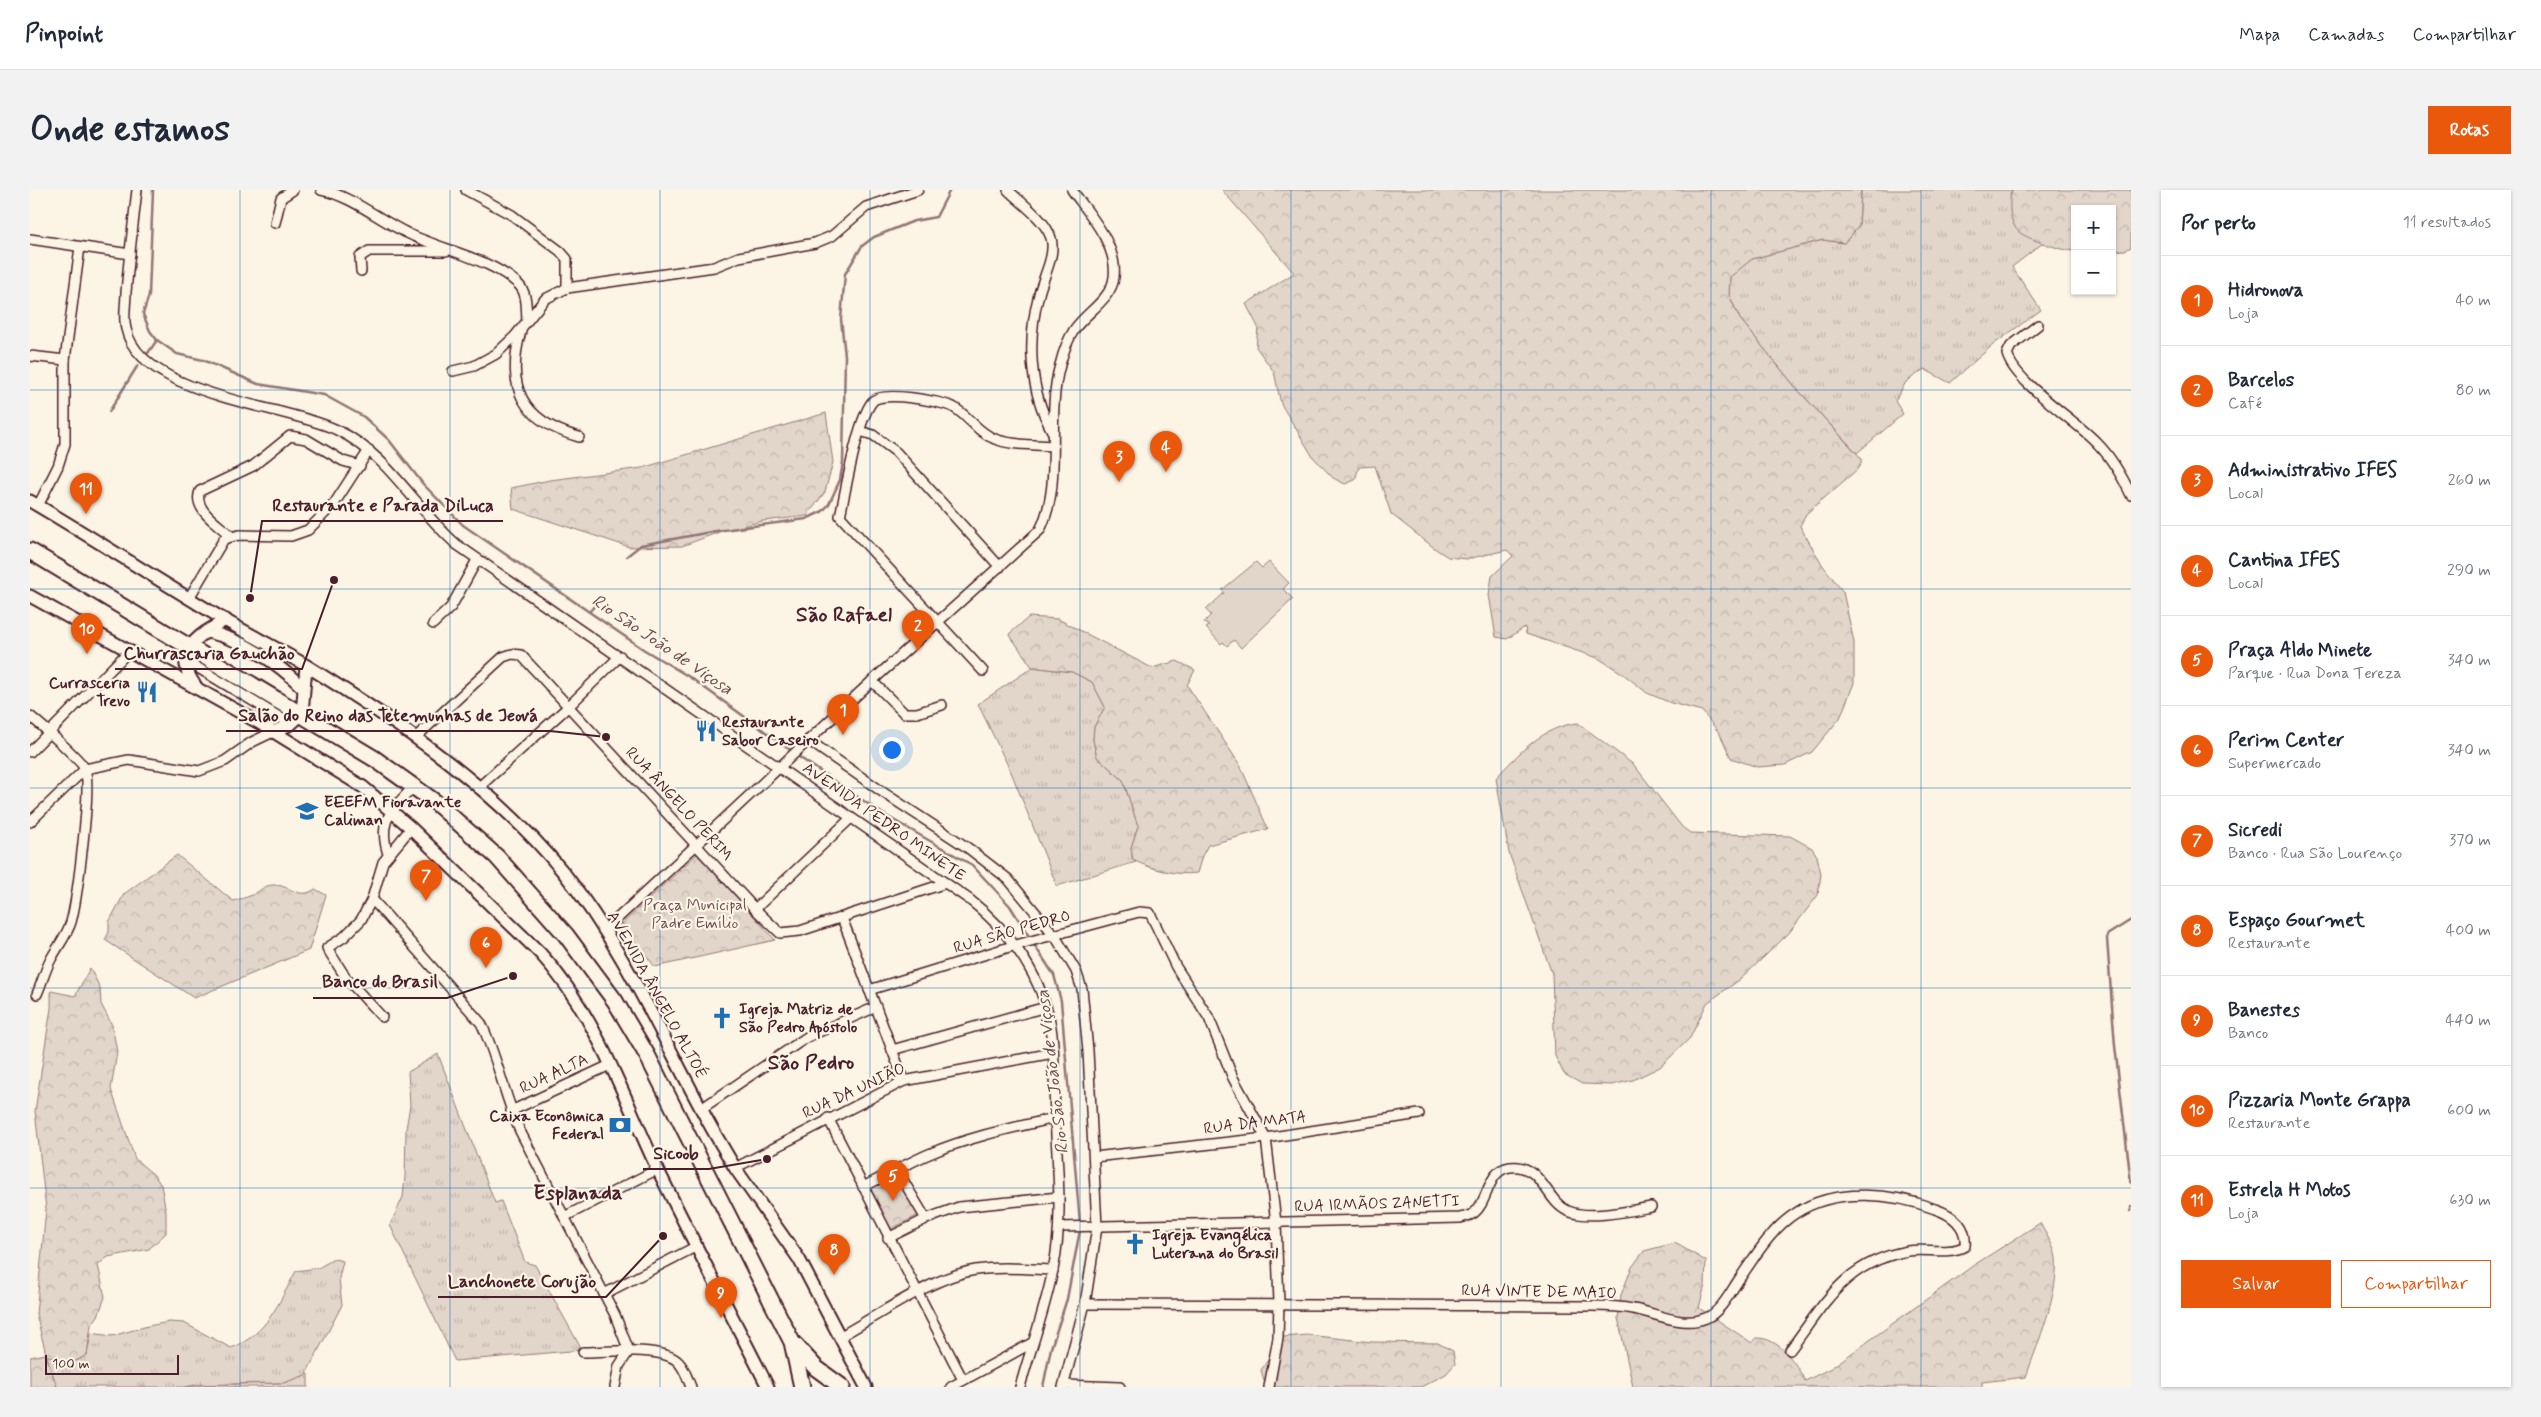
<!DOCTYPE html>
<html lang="pt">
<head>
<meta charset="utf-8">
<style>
  :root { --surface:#fff; --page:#f2f2f3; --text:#1f2937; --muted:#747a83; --line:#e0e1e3; --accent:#ea580c }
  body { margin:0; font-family:Mynerve,sans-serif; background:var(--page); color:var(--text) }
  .controls { position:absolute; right:15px; top:15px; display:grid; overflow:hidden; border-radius:0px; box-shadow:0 1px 4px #0004 }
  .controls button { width:45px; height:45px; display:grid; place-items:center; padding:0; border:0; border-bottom:1px solid var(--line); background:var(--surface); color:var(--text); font:25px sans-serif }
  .scale { position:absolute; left:15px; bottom:12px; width:134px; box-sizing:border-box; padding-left:5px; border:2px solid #4a1f2b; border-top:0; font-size:14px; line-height:18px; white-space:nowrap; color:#4a1f2b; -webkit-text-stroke:4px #fcf5e5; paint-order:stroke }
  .you { position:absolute; left:861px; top:559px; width:18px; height:18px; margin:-12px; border:4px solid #fff; border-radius:50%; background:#1a73e8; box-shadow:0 0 0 8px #1a73e833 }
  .badge { display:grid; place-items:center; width:32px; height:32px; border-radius:50%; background:var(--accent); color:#fff; font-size:16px; font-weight:700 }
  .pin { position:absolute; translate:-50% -41px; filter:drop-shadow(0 1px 2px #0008) }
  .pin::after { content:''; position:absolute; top:26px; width:18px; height:15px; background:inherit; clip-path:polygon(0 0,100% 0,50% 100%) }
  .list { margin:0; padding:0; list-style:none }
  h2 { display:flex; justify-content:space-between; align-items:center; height:65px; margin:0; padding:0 20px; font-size:21px }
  h2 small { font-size:16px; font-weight:400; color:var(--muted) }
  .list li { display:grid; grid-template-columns:32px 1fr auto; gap:15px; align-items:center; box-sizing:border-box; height:90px; padding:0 20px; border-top:1px solid var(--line) }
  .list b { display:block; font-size:19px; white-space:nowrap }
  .list p { margin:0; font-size:16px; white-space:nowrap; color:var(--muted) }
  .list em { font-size:16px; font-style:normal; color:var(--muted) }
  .actions { display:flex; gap:10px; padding:15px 20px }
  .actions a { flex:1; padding:11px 0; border:1px solid var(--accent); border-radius:0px; text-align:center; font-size:18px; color:var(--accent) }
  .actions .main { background:var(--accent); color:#fff }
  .map { position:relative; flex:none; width:2101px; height:1197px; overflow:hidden; border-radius:0px }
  header { display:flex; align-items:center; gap:30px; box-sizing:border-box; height:70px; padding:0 25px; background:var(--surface); border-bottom:1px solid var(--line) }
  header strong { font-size:24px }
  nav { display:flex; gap:28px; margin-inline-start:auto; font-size:18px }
  .intro { display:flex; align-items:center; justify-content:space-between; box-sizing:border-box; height:120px; padding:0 30px }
  h1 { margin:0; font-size:35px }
  .button { padding:12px 22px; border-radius:0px; background:var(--accent); color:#fff; font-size:18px; font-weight:700 }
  main { display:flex; gap:30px; padding:0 30px }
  aside { flex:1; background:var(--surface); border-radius:0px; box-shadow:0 1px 4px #0004 }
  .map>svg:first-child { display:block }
  .grass { fill:url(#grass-tufts); stroke:#967a7a }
  .forest { fill:url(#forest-crowns); stroke:#967a7a }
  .pitch { fill:#e2d5ca; stroke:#967a7a }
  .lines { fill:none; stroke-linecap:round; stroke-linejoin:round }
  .stream { stroke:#917474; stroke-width:2.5 }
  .minor-casing { stroke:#4a1f2b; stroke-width:12 }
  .tertiary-casing { stroke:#4a1f2b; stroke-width:15 }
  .trunk-casing { stroke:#4a1f2b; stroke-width:19 }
  .minor { stroke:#fcf5e5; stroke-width:9 }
  .tertiary { stroke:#fcf5e5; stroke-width:11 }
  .trunk { stroke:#fcf5e5; stroke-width:15 }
  .grid { fill:none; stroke:#1f6fb2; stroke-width:1; stroke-opacity:0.55 }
  .labels { text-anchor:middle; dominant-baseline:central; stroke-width:4.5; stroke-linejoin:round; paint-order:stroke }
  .poi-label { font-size:16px; font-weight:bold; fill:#4a1f2b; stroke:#fcf5e5; text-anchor:start }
  .street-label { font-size:16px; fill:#4a1f2b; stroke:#fcf5e5 }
  .park-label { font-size:16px; fill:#704c53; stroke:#fcf5e5 }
  .water-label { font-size:18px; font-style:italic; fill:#6d4950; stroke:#fcf5e5 }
  .district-label { font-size:21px; font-weight:bold; fill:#4a1f2b; stroke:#fcf5e5 }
  .leader { fill:none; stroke:#4a1f2b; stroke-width:2 }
  .callout-dot { fill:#4a1f2b; stroke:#fcf5e5; stroke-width:2 }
  .callout-label { font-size:18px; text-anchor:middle; font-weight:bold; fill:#4a1f2b; stroke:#fcf5e5; stroke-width:4.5; stroke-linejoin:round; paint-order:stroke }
</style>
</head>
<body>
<header>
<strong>Pinpoint</strong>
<nav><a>Mapa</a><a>Camadas</a><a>Compartilhar</a></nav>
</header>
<div class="intro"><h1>Onde estamos</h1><a class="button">Rotas</a></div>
<main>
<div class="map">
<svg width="2101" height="1197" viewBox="0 0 2101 1197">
  <defs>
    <pattern id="grass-tufts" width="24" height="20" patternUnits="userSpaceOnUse" patternTransform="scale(1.25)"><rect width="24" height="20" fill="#e2d5ca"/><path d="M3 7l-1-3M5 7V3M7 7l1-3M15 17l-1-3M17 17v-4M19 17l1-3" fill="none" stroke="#c3b6ae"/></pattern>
    <pattern id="forest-crowns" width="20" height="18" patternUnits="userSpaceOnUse" patternTransform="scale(1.25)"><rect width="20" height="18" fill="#e2d5ca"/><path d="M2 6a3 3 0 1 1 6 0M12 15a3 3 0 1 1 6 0" fill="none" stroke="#c3b6ae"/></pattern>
  </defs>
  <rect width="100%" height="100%" fill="#fcf5e5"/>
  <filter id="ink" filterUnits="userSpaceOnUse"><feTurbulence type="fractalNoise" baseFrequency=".02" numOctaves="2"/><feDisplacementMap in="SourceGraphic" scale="10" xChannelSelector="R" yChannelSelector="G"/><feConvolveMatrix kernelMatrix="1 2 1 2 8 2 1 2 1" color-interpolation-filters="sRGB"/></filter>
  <g filter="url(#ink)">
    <g class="grass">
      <path d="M1831,0H1982L1980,5L1988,41L2013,53L1982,77L2011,120L1964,154L1920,193L1894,179L1876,192L1865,211L1873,224L1827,263L1767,199L1710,129L1699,105L1700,86L1722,69L1793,50L1814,53L1829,36Z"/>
      <path d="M1003,477L1042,482L1062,492L1075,517L1064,537L1063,550L1067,567L1093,590L1108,636L1101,658L1103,670L1106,672L1027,696L981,582L948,514Z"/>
      <path d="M408,864L465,1013L471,1011L495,1072L505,1075L552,1160L425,1171L360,1035L373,1007L375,987L376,939L380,915L378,882Z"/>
      <path d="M304,1069L313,1071L309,1088L312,1115L275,1186L254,1193L167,1195L155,1197H27L16,1164L40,1174L57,1165L61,1143L82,1146L118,1136L139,1132L154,1133L201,1158C237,1145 249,1112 266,1081L288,1078Z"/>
    </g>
    <g class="forest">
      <path d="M1192,0H1831L1829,36L1814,53L1793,50L1722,69L1700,87L1699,105L1710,129L1767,199L1832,269L1830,277L1776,324L1770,336L1791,373L1813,402L1824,452V493L1810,528L1782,562L1755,575L1727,577L1701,568L1690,544L1672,521L1641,513L1617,503L1592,483L1568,468L1496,444L1495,437L1477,449L1466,447L1459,405L1462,386L1483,366L1477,360L1437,369L1418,367L1407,360L1361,324L1345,276L1329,277L1325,290L1315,294L1303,288L1283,267L1251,214L1244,182L1226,157L1228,137L1216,114L1264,83Z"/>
      <path d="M1982,0H2101V57L2095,60L2082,61V19H2045V61C2033,61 1997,49 1989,42C1979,33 1978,12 1982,0Z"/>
      <path d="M796,223L803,272L795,302L777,326L733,331L692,341L652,356L599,357L483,319L481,298L520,290L612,278Z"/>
      <path d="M999,427L1028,429L1122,478L1147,471L1165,480L1157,495L1210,575L1238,639L1178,655L1172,666L1167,683C1147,686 1121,679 1103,670L1101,658L1108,636L1093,590L1067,567L1063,550L1064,537L1075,517L1062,492L1042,482L1002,477L979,444Z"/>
      <path d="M1548,533L1604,575L1652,637L1660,643L1760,646L1782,658L1787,666L1791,684L1788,705L1759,743L1712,788L1677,813L1660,848L1630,877L1603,890L1582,895L1552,894L1534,884L1525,866L1522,784L1479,663L1466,588C1488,564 1513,536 1548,533Z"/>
      <path d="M668,663L745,750L625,777L592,734Z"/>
      <path d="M147,665L203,711C209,709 216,708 222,705C229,702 234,695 243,695C259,694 269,711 285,699L296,705L279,760L164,808L75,750L79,742V732L94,704Z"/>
      <path d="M60,778L70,798L71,814L82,835L87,862L81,899L105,969L124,985L131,995L136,1022V1043L119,1059L78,1067L68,1075L75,1107L68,1126L61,1135L57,1165L40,1174L16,1165L27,1197H0V1167L16,1164L6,1124L16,1019L5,921L21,818V801L45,806Z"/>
      <path d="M865,983L889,1025L859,1040L838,997Z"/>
      <path d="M2010,1033C2015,1043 2025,1057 2026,1068C2029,1104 2008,1152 1996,1187L1952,1192V1197H1603L1588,1128L1591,1105L1602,1077L1614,1061L1645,1053L1676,1071L1675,1095L1669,1118L1722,1153L1726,1148C1749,1147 1766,1173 1775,1191L1801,1178L1944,1075Z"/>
      <path d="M1277,1145L1342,1152L1408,1153L1423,1161L1425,1174L1416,1184L1391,1197H1236L1231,1180L1253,1147Z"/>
      <path d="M278,1184V1197H155L167,1195L254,1193Z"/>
    </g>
    <path class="pitch" d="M1226,372L1232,378L1239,372L1259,393L1253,399L1263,409L1211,458L1204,450L1197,456L1193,452L1191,454L1176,438L1179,436L1174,432L1181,425L1176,420L1194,403L1192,400Z"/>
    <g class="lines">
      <g class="stream">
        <path d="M123,0L119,105L113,124L120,141L127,150L147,164L173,170L228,194L294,205L334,227L359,250L393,294L433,335L613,459L661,488L762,561"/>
        <path d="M118,163L127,150"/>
        <path d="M79,222L108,175"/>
        <path d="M597,366L611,355L686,341L776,329L793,321L799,314L810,290L813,272L815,166L811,129L815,84L832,56L844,47L884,31L906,27L920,0"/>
        <path d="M560,421L566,414"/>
        <path d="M766,565L853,624L942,675L980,716L1000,748"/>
        <path d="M2101,730L2077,745V749L2085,856L2101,993"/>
        <path d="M1003,753L1024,785L1031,811L1050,1034"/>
        <path d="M2101,1016V1021"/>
        <path d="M1013,1197L1021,1158L1037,1109L1050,1040"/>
      </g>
      <g class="minor-casing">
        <g id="minor">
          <path d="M107,0C103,34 99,68 96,102C96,114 93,127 96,139C111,206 255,215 307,240C359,265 384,317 426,354L940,710C975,738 1002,772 1016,816C1027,850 1023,890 1025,925C1027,977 1034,1029 1023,1080C1015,1119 1001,1158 990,1197"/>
          <path d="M291,0C322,6 349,30 377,43C409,59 462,69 488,94C498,103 496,119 497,131"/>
          <path d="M436,0L482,25L530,61L537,69V98"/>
          <path d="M978,0C991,13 1015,29 1021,48C1026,65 1013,87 1009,104C997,149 999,200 1022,241"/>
          <path d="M245,33L251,8L263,0"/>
          <path d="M0,49L100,64"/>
          <path d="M331,81L330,67L339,61H416"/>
          <path d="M2008,135L1981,156L1977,164C1985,193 2046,230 2067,253C2082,268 2092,286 2101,305"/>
          <path d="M491,141C475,197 492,231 549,247"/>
          <path d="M0,166L35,170"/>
          <path d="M423,181L444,176L466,164L485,146L515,109L537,98L684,77L709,67L785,53L802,46L836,17L888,0"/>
          <path d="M830,241L843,245L866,262L970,377"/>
          <path d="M8,316L28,276L35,254V170L50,57"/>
          <path d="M200,345C189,335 162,319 170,301L223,276L260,246L276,249L313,271L330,276"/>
          <path d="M159,408L194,349L209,345L261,346L278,340L304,314L339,260"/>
          <path d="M403,434L421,417L447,370"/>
          <path d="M155,470L261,534"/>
          <path d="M953,481L810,326C816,300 827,231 842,212C850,200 910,211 923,217C939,226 948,243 965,249C983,256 1004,254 1022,256"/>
          <path d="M842,491L874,523H887L912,515"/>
          <path d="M0,526C11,535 50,569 55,579C62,595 47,711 41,732C37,745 28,756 21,769C15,780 12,793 7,804"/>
          <path d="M385,548L473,467L482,464L491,465L725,719L750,743L770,741L916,693"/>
          <path d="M778,550L854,603L938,658L978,689L1025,746L1046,781L1052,799L1058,861L1067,1037L1055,1114L1033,1197"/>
          <path d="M0,562L98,462"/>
          <path d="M448,598L539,516L590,466"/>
          <path d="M0,632L55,579L99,570L169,581L195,571L222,552L243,542"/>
          <path d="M358,664C347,629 362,621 384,596"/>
          <path d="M342,709L451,833C468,868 474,906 490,941L585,1125L599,1161"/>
          <path d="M725,719L821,628"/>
          <path d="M812,728L874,891"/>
          <path d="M575,740L842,491L1010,340C1034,292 1015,228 1030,175C1033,163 1037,151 1044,140C1055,123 1082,109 1084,87C1088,55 1059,24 1042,0"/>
          <path d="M839,800L986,755L1109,722L1120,723L1146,777L1179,828L1203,888L1236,948L1246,1033L1249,1113L1248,1148L1239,1197"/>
          <path d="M352,827L316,788L297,758L314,747L331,730L342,709L353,672L381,638"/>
          <path d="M862,860L1016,817"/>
          <path d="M671,919L777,847L846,817"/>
          <path d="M481,921L580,875"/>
          <path d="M798,928L933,1190"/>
          <path d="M1064,967L1236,948L1389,924"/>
          <path d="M705,978L874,891L1023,863"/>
          <path d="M867,980L896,1029"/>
          <path d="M833,997C855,986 876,974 899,964C939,947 982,938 1025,928"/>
          <path d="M534,1027L628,979"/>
          <path d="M1029,1037L1430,1028C1435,1027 1440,1026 1444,1023C1459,1011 1457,980 1480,977C1512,973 1515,1011 1538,1021C1558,1030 1599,1021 1621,1017"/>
          <path d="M858,1048L896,1029L929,1017L1029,1007"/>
          <path d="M574,1104L667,1056"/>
          <path d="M1055,1114L1561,1116C1575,1116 1589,1116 1603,1119C1627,1123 1652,1138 1676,1128C1691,1122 1701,1101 1710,1088C1726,1065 1742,1038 1766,1023C1805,997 1864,1003 1905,1019C1923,1025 1937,1036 1935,1056C1920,1065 1895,1058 1878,1061C1815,1072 1795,1113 1760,1160"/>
          <path d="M809,1147C847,1126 904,1086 946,1080C971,1076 998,1079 1023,1080"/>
          <path d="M553,1162C575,1162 628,1156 646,1170C654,1176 657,1188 661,1197"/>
          <path d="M1034,1195L1090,1197"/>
          <path d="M585,1197L589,1176L599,1161"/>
          <path d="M921,1197L1002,1153"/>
        </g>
      </g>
      <g class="tertiary-casing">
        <g id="tertiary">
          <path d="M0,311C65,349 128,390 193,429C220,445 249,459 277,476C369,533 465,598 534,683C597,762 636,857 685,944L705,978L769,1069L836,1197"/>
          <path d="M0,406L231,534L333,597L381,638L510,763C566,824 592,904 627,978C663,1051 701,1124 738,1197"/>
          <path d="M177,442C212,449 247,472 273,498"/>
          <path d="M167,498C140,463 166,446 196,430"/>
          <path d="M243,542L261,534L272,524L276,476"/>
        </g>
      </g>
      <g class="trunk-casing">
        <g id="trunk">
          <path d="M0,361L345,569L405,612L467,667L536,745L585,811L617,865L762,1152L772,1197"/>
          <path d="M765,1155L786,1178L812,1197"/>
        </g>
      </g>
      <use href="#minor" class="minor"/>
      <use href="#tertiary" class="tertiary"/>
      <use href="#trunk" class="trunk"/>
    </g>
  </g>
  <path class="grid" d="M210,0V1197M420,0V1197M630,0V1197M840,0V1197M1050,0V1197M1261,0V1197M1471,0V1197M1681,0V1197M1891,0V1197M0,200H2101M0,399H2101M0,598H2101M0,798H2101M0,998H2101"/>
  <defs>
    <g id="restaurant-bare" transform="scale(1.725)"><path d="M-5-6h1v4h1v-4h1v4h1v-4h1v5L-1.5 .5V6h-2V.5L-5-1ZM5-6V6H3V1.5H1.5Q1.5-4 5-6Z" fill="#1f6fb2" stroke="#fcf5e5" stroke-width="2.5" paint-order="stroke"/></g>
    <g id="school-bare" transform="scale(1.725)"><path d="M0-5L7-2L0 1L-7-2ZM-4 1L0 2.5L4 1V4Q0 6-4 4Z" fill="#1f6fb2" stroke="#fcf5e5" stroke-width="2.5" paint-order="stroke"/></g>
    <g id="church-bare" transform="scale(1.725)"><path d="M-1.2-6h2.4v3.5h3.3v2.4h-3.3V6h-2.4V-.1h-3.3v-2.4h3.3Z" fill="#1f6fb2" stroke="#fcf5e5" stroke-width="2.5" paint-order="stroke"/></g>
    <g id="bank-bare" transform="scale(1.725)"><path d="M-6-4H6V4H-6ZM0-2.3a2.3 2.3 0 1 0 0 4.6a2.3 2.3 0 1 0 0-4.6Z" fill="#1f6fb2" stroke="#fcf5e5" stroke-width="2.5" paint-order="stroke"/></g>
  </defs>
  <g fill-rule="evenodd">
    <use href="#restaurant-bare" x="117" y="502"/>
    <use href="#restaurant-bare" x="676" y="541"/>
    <use href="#school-bare" x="277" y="621"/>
    <use href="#church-bare" x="692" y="828"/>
    <use href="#bank-bare" x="590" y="935"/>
    <use href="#church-bare" x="1105" y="1054"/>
  </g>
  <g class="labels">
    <g class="poi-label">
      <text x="100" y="493" text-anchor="end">Currasceria<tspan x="100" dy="18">Trevo</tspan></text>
      <text x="692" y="532">Restaurante<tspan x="692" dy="18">Sabor Caseiro</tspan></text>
      <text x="294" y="612">EEEFM Fioravante<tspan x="294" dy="18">Caliman</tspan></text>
      <text x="709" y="819">Igreja Matriz de<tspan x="709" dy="18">São Pedro Apóstolo</tspan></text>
      <text x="574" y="926" text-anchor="end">Caixa Econômica<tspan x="574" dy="18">Federal</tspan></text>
      <text x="1122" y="1045">Igreja Evangélica<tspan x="1122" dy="18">Luterana do Brasil</tspan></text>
    </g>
    <g class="street-label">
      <text transform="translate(649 614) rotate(47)">RUA ÂNGELO PERIM</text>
      <text transform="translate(854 632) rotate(35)">AVENIDA PEDRO MINETE</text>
      <text transform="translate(982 742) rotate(-16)">RUA SÃO PEDRO</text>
      <text transform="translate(627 805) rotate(61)">AVENIDA ÂNGELO ALTOÉ</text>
      <text transform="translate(524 884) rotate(-25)">RUA ALTA</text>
      <text transform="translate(824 901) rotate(-25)">RUA DA UNIÃO</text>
      <text transform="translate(1225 933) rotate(-7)">RUA DA MATA</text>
      <text transform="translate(1347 1014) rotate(-2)">RUA IRMÃOS ZANETTI</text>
      <text transform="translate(1509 1102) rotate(1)">RUA VINTE DE MAIO</text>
    </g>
    <g class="park-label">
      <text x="665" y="715">Praça Municipal<tspan x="665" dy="18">Padre Emílio</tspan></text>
    </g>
    <g class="water-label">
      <text transform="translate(632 455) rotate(34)">Rio São João de Viçosa</text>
      <text transform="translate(1023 882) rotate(-97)">Rio São João de Viçosa</text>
    </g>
    <g class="district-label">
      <text x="814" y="425">São Rafael</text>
      <text x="781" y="873">São Pedro</text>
      <text x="548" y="1003">Esplanada</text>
    </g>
  </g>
  <path class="leader" d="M220 408L232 331H473M304 390L272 479H85M576 547L520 541H196M483 786L417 808H283M737 969L679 979H613M633 1046L576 1107H408"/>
  <g class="callout-dot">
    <circle cx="220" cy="408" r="5"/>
    <circle cx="304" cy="390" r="5"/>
    <circle cx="576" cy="547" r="5"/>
    <circle cx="483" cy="786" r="5"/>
    <circle cx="737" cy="969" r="5"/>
    <circle cx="633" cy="1046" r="5"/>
  </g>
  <g class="callout-label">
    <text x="353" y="321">Restaurante e Parada DiLuca</text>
    <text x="179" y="469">Churrascaria Gauchão</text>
    <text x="358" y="531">Salão do Reino das Tetemunhas de Jeová</text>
    <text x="350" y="797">Banco do Brasil</text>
    <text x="646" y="969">Sicoob</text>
    <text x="492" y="1097">Lanchonete Corujão</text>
  </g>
</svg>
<div class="controls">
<button>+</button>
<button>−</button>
</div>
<div class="scale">100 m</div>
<div class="you"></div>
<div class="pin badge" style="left:813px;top:545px">1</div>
<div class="pin badge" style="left:888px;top:461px">2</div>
<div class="pin badge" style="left:1089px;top:292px">3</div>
<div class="pin badge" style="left:1136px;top:282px">4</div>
<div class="pin badge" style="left:863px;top:1011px">5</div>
<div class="pin badge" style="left:456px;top:778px">6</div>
<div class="pin badge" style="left:396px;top:711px">7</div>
<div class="pin badge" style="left:804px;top:1085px">8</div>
<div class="pin badge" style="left:691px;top:1128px">9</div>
<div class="pin badge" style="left:57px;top:464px">10</div>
<div class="pin badge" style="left:56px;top:324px">11</div>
</div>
<aside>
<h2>Por perto<small>11 resultados</small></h2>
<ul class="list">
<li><span class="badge">1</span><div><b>Hidronova</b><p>Loja</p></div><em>40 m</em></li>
<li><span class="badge">2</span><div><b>Barcelos</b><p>Café</p></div><em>80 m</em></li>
<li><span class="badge">3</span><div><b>Administrativo IFES</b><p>Local</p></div><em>260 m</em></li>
<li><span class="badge">4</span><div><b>Cantina IFES</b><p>Local</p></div><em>290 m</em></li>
<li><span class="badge">5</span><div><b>Praça Aldo Minete</b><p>Parque · Rua Dona Tereza</p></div><em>340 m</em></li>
<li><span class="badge">6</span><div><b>Perim Center</b><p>Supermercado</p></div><em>340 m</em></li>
<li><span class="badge">7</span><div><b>Sicredi</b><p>Banco · Rua São Lourenço</p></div><em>370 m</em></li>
<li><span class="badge">8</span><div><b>Espaço Gourmet</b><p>Restaurante</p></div><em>400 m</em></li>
<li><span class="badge">9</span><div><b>Banestes</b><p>Banco</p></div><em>440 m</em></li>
<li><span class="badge">10</span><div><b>Pizzaria Monte Grappa</b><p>Restaurante</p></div><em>600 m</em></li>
<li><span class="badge">11</span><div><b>Estrela H Motos</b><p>Loja</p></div><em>630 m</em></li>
</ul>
<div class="actions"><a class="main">Salvar</a><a>Compartilhar</a></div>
</aside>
</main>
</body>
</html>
